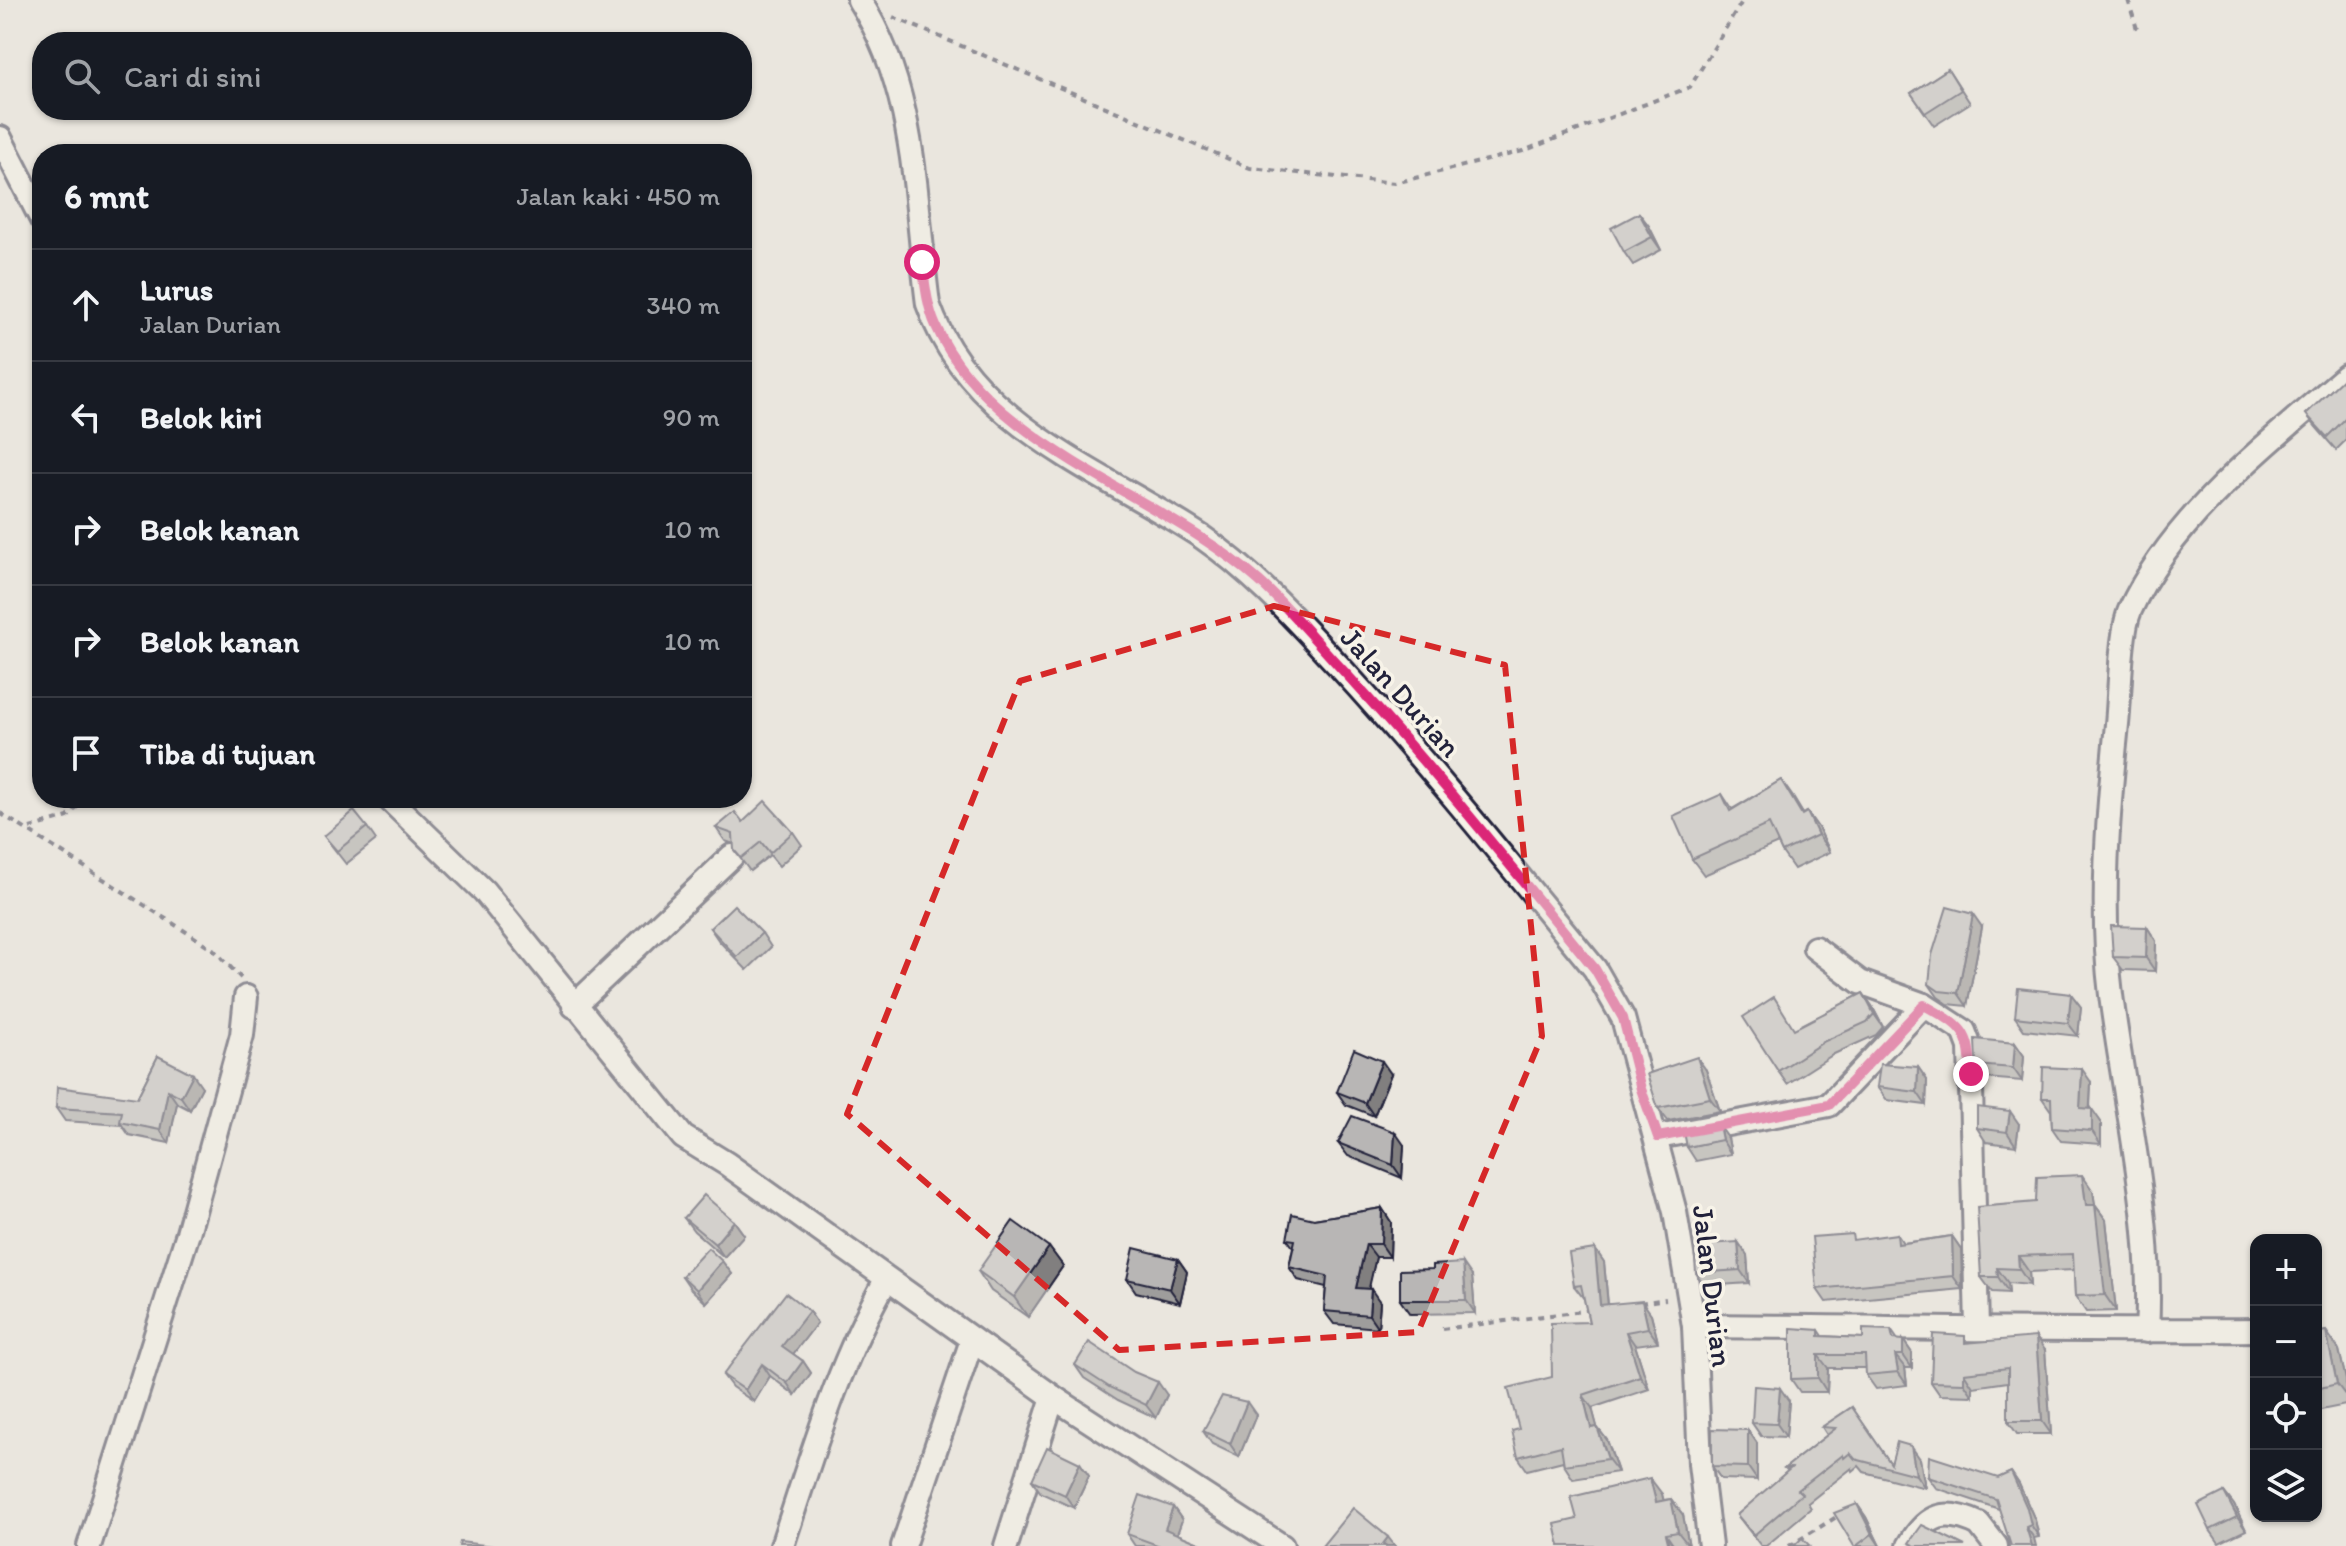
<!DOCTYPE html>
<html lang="id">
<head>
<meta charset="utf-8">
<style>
  :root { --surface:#171b24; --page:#20242c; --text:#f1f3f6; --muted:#9ea1a6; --line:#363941 }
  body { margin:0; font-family:Itim,sans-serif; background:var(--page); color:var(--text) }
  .controls { position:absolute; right:24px; bottom:24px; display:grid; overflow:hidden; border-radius:16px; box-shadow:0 2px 6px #0004 }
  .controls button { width:72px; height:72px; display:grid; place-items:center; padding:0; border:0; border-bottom:2px solid var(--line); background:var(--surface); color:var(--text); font:40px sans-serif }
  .stop { position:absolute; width:24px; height:24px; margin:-18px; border:6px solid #db2777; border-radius:50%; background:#fff }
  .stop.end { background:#db2777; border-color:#fff; box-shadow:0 2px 8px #0008 }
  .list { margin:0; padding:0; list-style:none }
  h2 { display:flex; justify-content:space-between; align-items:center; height:104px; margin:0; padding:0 32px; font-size:34px }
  h2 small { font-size:26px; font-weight:400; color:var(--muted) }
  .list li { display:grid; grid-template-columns:52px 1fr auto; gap:24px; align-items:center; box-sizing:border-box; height:112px; padding:0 32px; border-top:2px solid var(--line) }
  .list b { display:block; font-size:30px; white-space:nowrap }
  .list p { margin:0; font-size:26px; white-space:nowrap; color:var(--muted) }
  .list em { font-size:26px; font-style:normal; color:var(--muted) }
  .icon { flex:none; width:44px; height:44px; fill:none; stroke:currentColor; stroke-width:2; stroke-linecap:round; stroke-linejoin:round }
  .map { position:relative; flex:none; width:2346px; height:1546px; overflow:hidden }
  .search { position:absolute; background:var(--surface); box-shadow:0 2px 6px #0004; left:32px; top:32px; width:720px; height:88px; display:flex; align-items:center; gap:20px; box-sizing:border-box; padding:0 28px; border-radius:32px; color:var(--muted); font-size:30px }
  .panel { position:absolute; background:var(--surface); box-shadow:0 2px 6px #0004; left:32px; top:144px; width:720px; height:664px; border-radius:32px }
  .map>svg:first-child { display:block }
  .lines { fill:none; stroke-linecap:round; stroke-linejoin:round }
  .minor-casing { stroke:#22223b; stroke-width:28 }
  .path { stroke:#22223b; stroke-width:4; stroke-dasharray:6 6; stroke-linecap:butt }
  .minor { stroke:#f7f3e8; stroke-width:22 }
  .wall { fill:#9e9d9c; stroke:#22223b; stroke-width:2 }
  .shaded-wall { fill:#817f7f; stroke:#22223b; stroke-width:2 }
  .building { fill:#b8b6b5; stroke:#22223b; stroke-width:2 }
  .route { stroke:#db2777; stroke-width:10 }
  .marked { fill:none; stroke:#d62828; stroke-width:6; stroke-dasharray:16 10; stroke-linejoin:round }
  .labels { text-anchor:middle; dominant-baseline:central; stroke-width:7; stroke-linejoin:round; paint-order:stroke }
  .street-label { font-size:30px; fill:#22223b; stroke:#f7f3e8 }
</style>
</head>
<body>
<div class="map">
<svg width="2346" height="1546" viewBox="0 0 2346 1546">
  <rect width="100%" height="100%" fill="#eae6de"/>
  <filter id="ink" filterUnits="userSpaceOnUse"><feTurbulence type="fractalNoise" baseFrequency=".0125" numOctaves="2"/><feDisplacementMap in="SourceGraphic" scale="16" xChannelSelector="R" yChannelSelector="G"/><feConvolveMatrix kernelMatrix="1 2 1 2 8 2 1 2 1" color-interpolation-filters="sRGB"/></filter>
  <g filter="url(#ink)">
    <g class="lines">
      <g class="minor-casing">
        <g id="minor">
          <path d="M859,0C918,92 914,199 928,304C970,425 1104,472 1202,537C1254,573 1295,619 1338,665C1428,763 1511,867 1595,969L1623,1018L1675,1212L1694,1326L1700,1464L1710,1546"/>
          <path d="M0,138L42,220"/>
          <path d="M388,798L484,891L683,1137L727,1164L1053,1397L1282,1546"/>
          <path d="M1924,1005L1964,1031L1970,1047L1977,1328"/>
          <path d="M574,1006L732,856"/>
          <path d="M1658,1137L1829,1105L1924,1005L1860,982L1815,948"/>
          <path d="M1694,1326C1882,1327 2069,1332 2256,1330"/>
          <path d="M2147,1331C2154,1220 2125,1106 2111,995C2100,907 2108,812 2117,724C2120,696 2120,633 2130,610C2173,516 2270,442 2346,376"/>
          <path d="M89,1546L188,1233L242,1035L246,997"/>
          <path d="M782,1546C812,1455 838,1364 886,1280"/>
          <path d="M903,1546L972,1340"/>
          <path d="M1006,1546L1053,1397"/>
          <path d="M1909,1546C1927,1514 1945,1508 1979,1524L1996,1546"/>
        </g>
      </g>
      <g class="path">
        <path d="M2128,0L2137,29"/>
        <path d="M893,17L1250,168L1395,183L1523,151L1690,87L1743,0"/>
        <path d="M0,813L213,949L241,978"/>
        <path d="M30,828L68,817L85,798"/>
        <path d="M1640,1303L1666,1299"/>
        <path d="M1442,1329L1591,1310"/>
        <path d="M1789,1546L1838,1516"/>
      </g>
      <use href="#minor" class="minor"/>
    </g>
    <g class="wall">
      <path d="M1948,69L1970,103L1934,126L1911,93Z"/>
      <path d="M1639,213L1649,226L1661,250L1633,265L1624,252Z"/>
      <path d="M2346,376V440L2336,450L2316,427L2306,414Z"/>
      <path d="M1781,780L1803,814L1807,812L1819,829L1830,852L1794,869L1782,852L1778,843L1704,875L1692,859L1722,794L1732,809Z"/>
      <path d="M743,822L793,832L802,845L779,866L770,855L750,871L734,850V844L725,841L716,828Z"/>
      <path d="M367,827L376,840L346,864L324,836Z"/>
      <path d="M1982,927L1967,1006L1948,1004L1938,997L1929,984Z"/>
      <path d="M2147,927L2156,941L2155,971L2123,970L2113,957Z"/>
      <path d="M710,928L762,933L771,947L747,970L719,941Z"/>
      <path d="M1863,993L1872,1006L1883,1027L1876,1035L1834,1054L1787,1084L1778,1071L1795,1029Z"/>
      <path d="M2071,994L2081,1007L2078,1036L2024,1030L2015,1017Z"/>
      <path d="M2015,1043L2024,1056L2022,1081L1985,1078L1976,1065Z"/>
      <path d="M158,1056L202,1087L190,1110L177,1103L169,1143L129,1135L122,1125L65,1121L56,1108L137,1098Z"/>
      <path d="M1918,1067L1927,1080L1926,1105L1887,1100L1877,1087Z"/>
      <path d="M1706,1070L1720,1111L1668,1121L1658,1108Z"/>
      <path d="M1391,1074L1374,1116L1346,1105L1337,1092Z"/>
      <path d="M2091,1082L2090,1109L2101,1122V1144L2061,1141L2052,1128L2051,1111L2042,1098Z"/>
      <path d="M2019,1124L2016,1146L1986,1142L1977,1128Z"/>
      <path d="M1728,1138L1731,1154L1696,1161L1687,1147Z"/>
      <path d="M1338,1143L1404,1145L1402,1178L1348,1156Z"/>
      <path d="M2093,1191L2095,1205L2106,1220L2116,1311L2086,1312L2075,1296L2074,1270L2029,1272L2030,1285L2008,1283L2009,1293L1992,1292L1981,1277L2036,1202Z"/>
      <path d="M1382,1208L1391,1222L1390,1257H1376L1368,1289L1380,1302L1378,1328L1334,1324L1324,1311L1326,1287L1298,1280L1289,1267L1293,1247L1287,1239L1314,1219Z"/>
      <path d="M684,1218L734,1221L744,1235L724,1257L694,1231Z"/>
      <path d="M1897,1234L1903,1243L1952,1236L1961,1249L1962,1289L1826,1302L1817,1289Z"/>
      <path d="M1738,1242L1747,1255L1749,1283L1705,1286L1696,1273Z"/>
      <path d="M1049,1247L1063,1266L1028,1317L991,1291L978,1271Z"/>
      <path d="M1595,1249L1604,1262L1608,1304L1651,1314L1658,1342L1635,1345L1649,1389L1592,1408L1597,1427L1607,1440L1618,1472L1573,1479L1564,1465L1563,1461L1527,1470L1518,1457L1519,1429L1589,1322L1584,1299L1574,1286Z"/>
      <path d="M1178,1259L1187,1272L1180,1303L1136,1292L1127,1279Z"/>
      <path d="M722,1261L732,1274L706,1303L691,1289L682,1276Z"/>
      <path d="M1472,1276L1475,1313L1410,1314L1400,1300Z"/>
      <path d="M817,1323L793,1354L803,1361L811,1373L795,1395L770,1376L754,1402L732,1387L723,1375Z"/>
      <path d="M1819,1330L1823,1336L1863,1338L1891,1330L1898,1340H1903L1912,1353V1368H1905L1907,1385L1876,1389L1866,1375V1368H1828L1827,1392H1800L1791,1379Z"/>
      <path d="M2326,1331L2339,1350L2346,1380V1405L2316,1411V1333Z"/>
      <path d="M1970,1342L2045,1350L2051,1434H2017L2008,1421V1382L1973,1387V1396L1940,1395L1931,1382Z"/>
      <path d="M1075,1365L1167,1395L1156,1418L1118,1400L1084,1378Z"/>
      <path d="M1789,1401L1786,1437L1761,1436L1752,1423Z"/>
      <path d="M1852,1407L1891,1464L1920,1459L1925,1488L1864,1472L1859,1466L1853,1471L1852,1468L1808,1503L1811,1508L1766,1546H1761L1737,1515L1788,1471L1785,1468L1827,1435L1822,1427Z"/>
      <path d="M1256,1415L1239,1457L1212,1444L1203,1431Z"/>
      <path d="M1748,1430L1757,1443V1480L1721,1479L1712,1466Z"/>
      <path d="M1080,1463L1089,1476L1074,1508L1041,1493L1032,1480Z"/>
      <path d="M2011,1472L2019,1484L2035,1520L2039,1537L2034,1538L1999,1509L1936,1488L1928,1477L1998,1478Z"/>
      <path d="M2224,1492L2234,1505L2246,1530L2219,1543L2210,1530Z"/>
      <path d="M1662,1494L1663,1500L1671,1499L1683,1515L1689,1546H1560L1577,1519Z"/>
      <path d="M1857,1504L1866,1517L1880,1546H1854Z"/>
      <path d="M1173,1507L1182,1520L1177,1534L1206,1546H1135L1127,1534Z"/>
    </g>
    <g class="shaded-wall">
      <path d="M1639,213L1649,226L1661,250L1652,237Z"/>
      <path d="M1781,780L1793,797L1814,832L1802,815Z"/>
      <path d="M1807,812L1819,829L1830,852L1818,835Z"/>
      <path d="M1973,914L1982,927L1967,1006L1958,993Z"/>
      <path d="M2147,927L2156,941L2155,971L2146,958Z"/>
      <path d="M1863,993L1872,1006L1883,1027L1874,1014Z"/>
      <path d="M2071,994L2081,1007L2078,1036L2068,1023Z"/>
      <path d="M2015,1043L2024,1056L2022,1081L2013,1068Z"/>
      <path d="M1697,1057L1706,1070L1720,1111L1710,1098Z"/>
      <path d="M1382,1061L1391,1074L1374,1116L1365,1103Z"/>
      <path d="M1918,1067L1927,1080L1926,1105L1917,1092Z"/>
      <path d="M2082,1069L2091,1082L2089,1121L2080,1108Z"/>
      <path d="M193,1074L202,1087L190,1110L181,1097Z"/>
      <path d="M168,1090L177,1103L169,1143L160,1130Z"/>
      <path d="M2092,1109L2101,1122V1144L2092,1131Z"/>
      <path d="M2010,1111L2019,1124L2016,1146L2007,1132Z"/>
      <path d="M1719,1125L1728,1138L1731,1154L1722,1140Z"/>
      <path d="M1395,1132L1404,1145L1402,1178L1393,1165Z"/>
      <path d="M2082,1175L2093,1191L2096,1212L2095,1205L2106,1220L2116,1311L2105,1295L2086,1205Z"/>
      <path d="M1382,1208L1391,1222L1390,1257L1381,1244Z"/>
      <path d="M734,1221L744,1235L724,1257L715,1244Z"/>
      <path d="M1952,1236L1961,1249L1962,1289L1953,1276Z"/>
      <path d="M1738,1242L1747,1255L1749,1283L1740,1270Z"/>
      <path d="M1366,1244L1376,1257L1366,1301L1356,1288Z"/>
      <path d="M1049,1247L1063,1266L1028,1317L1014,1297Z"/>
      <path d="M1595,1249L1604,1262L1609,1318L1600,1305Z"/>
      <path d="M2018,1256L2029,1272L2030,1285L2019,1269Z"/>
      <path d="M1178,1259L1187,1272L1180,1303L1170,1289Z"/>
      <path d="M722,1261L732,1274L706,1303L697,1290Z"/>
      <path d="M1463,1263L1472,1276L1475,1313L1466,1300Z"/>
      <path d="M1997,1268L2008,1283L2009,1293L1998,1277Z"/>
      <path d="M1371,1289L1380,1302L1378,1328L1369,1315Z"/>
      <path d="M1642,1301L1651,1314L1658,1342L1648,1328Z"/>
      <path d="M809,1311L817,1323L790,1358L782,1346Z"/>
      <path d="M2326,1331L2339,1350L2346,1380V1396L2337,1384Z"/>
      <path d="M1626,1332L1635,1345L1649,1389L1640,1376Z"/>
      <path d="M2036,1337L2045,1350L2051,1434L2042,1421Z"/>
      <path d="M1903,1340L1912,1353V1368L1903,1355Z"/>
      <path d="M1818,1355L1828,1368L1827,1392L1818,1378Z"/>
      <path d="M1895,1355L1905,1368L1907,1385L1898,1372Z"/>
      <path d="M803,1361L811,1373L795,1395L787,1383Z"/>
      <path d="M762,1364L770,1376L754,1402L745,1390Z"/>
      <path d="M1964,1373L1973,1387V1396L1964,1383Z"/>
      <path d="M1158,1382L1167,1395L1156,1418L1146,1405Z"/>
      <path d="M1780,1388L1789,1401L1786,1437L1777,1424Z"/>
      <path d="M1583,1395L1592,1408L1601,1441L1591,1428Z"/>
      <path d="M1247,1402L1256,1415L1239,1457L1230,1444Z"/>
      <path d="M1597,1427L1607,1440L1618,1472L1608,1459Z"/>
      <path d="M1748,1430L1757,1443V1480L1748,1467Z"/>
      <path d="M1911,1446L1920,1459L1925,1488L1916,1475Z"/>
      <path d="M1080,1463L1089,1476L1074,1508L1065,1495Z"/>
      <path d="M2011,1472L2019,1484L2035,1520L2039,1537L2031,1525Z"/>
      <path d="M1650,1478L1662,1494L1668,1518L1656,1502Z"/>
      <path d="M2224,1492L2234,1505L2246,1530L2237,1517Z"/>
      <path d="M1671,1499L1683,1515L1689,1546L1678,1532Z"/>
      <path d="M1857,1504L1866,1517L1880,1546L1872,1534Z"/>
      <path d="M1173,1507L1182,1520L1174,1542L1165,1529Z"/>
      <path d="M2026,1527L2034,1538L2036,1546H2032Z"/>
      <path d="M1666,1534L1674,1546H1669Z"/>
      <path d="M1388,1537L1395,1546H1385L1383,1544Z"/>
    </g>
    <g class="building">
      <path d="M1948,69L1961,90L1925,113L1911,93Z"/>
      <path d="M1639,213L1652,237L1624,252L1611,228Z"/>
      <path d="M2346,376V418L2327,437L2306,414Z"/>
      <path d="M1781,780L1802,815L1807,812L1818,835L1782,852L1769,824L1692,859L1673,816L1722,794L1730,811Z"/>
      <path d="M765,801L793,832L770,853L761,842L741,858L734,850L733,834L716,828L735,812L743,822Z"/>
      <path d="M354,811L367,827L337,851L324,836Z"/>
      <path d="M734,905L762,933L737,957L710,928Z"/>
      <path d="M1947,907L1973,914L1958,993L1939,991L1929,984L1932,955Z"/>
      <path d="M2111,926L2147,927L2146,958L2113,957Z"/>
      <path d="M2018,988L2071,994L2068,1023L2015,1017Z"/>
      <path d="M1863,993L1874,1014L1867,1022L1825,1041L1778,1071L1743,1017L1774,997L1794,1029Z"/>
      <path d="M1975,1039L2015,1043L2013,1068L1976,1065Z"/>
      <path d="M1354,1049L1382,1061L1365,1103L1337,1092Z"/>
      <path d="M158,1056L193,1074L181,1097L168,1090L160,1130L120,1122L122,1112L56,1108L57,1087L137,1098Z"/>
      <path d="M1697,1057L1710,1098L1658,1108L1647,1074Z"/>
      <path d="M1880,1064L1918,1067L1917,1092L1877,1087Z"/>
      <path d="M2043,1067L2082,1069L2080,1108L2092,1109V1131L2052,1128L2051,1098H2042Z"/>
      <path d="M1977,1107L2010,1111L2007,1132L1977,1128Z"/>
      <path d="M1352,1116L1395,1132L1393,1165L1338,1143Z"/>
      <path d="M1719,1125L1722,1140L1687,1147L1684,1132Z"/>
      <path d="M2082,1175L2086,1205H2095L2105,1295L2075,1296L2073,1254L2018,1256L2019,1269L1997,1268L1998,1277H1981L1977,1207L2036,1202L2037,1177Z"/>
      <path d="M704,1195L734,1221L715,1244L684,1218Z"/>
      <path d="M1382,1208L1381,1244H1366L1356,1288L1371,1289L1369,1315L1324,1311L1327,1276L1289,1267L1295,1240L1287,1239L1292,1214L1314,1219Z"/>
      <path d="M1013,1221L1049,1247L1014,1297L978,1271Z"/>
      <path d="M1852,1234L1853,1240L1897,1234L1898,1244L1952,1236L1953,1276L1817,1289L1812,1237Z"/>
      <path d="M1738,1242L1740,1270L1696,1273L1694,1245Z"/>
      <path d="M708,1248L722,1261L697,1290L682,1276Z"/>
      <path d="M1134,1248L1178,1259L1170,1289L1127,1279Z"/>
      <path d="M1595,1249L1600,1305L1642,1301L1648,1328L1626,1332L1640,1376L1583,1395L1591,1428L1597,1427L1608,1459L1564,1465L1561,1446L1518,1457L1512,1431L1519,1429L1508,1388L1552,1377L1551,1323L1589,1322L1581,1285L1574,1286L1569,1253Z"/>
      <path d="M1463,1263L1466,1300H1400V1270L1433,1269V1265Z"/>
      <path d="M786,1293L809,1311L782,1346L803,1361L787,1383L762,1364L745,1390L723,1375Z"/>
      <path d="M1791,1328L1819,1330V1336L1863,1338V1329L1891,1330L1893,1339L1903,1340V1355H1895L1898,1372L1866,1375L1865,1355H1818V1378L1791,1379Z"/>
      <path d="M2326,1331L2337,1384L2316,1389V1333Z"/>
      <path d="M1933,1334L1965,1336V1343L2036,1337L2042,1421H2008V1368L1964,1373V1383L1931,1382Z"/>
      <path d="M1089,1342L1134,1372L1158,1382L1146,1405L1109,1387L1075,1365Z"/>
      <path d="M1754,1386L1780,1388L1777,1424L1752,1423Z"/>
      <path d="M1222,1396L1247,1402L1230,1444L1203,1431Z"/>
      <path d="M1852,1407L1891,1464L1897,1442L1911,1446L1916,1475L1855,1459L1850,1453L1844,1458L1843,1455L1798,1490L1802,1494L1754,1535L1737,1515L1791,1468H1785L1836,1428L1822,1427Z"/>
      <path d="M1712,1429L1748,1430V1467L1712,1466Z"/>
      <path d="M1047,1447L1080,1463L1065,1495L1032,1480Z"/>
      <path d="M1929,1456L1998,1478L2011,1472L2027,1508L2031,1525L2026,1527L2032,1546H2011L1996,1499L1928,1477Z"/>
      <path d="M1650,1478L1656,1502L1671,1499L1678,1532L1666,1534L1669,1546H1560L1555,1524L1577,1519L1571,1497Z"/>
      <path d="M2224,1492L2237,1517L2210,1530L2198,1505Z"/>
      <path d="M1140,1495L1173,1507L1165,1529L1206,1546H1160L1127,1534Z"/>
      <path d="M1857,1504L1872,1534L1856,1546H1854L1834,1513Z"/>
      <path d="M1353,1508L1388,1537L1383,1544L1387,1546H1322Z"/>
      <path d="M1922,1525L1965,1546H1915L1909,1543Z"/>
      <path d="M1802,1538L1810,1546H1794Z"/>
      <path d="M460,1542L493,1546H459Z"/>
    </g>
  </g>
  <g class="lines" filter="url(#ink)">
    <path class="route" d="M922,262C925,284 927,306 936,326C991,449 1164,495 1259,581C1287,606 1312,637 1338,665C1428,762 1511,867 1595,969L1623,1018L1641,1089L1658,1137L1829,1105L1924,1005C1962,1026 1970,1030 1971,1074"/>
  </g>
  <path d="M0 0H2346V1546H0ZM1274,606L1505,665L1542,1036L1418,1332L1119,1350L847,1114L1020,681Z" fill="#eae6de" fill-opacity=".55" fill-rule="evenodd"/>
  <path class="marked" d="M1274,606L1505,665L1542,1036L1418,1332L1119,1350L847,1114L1020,681Z"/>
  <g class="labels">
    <g class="street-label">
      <text transform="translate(1401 692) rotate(48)">Jalan Durian</text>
      <text transform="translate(1713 1286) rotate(83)">Jalan Durian</text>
    </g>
  </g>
</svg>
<div class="controls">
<button>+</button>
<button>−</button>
<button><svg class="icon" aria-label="locate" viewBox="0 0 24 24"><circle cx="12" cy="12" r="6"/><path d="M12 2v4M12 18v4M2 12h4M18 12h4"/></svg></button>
<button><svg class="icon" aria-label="layers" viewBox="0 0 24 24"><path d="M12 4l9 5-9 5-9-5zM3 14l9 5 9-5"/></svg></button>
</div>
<div class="stop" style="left:922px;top:262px"></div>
<div class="stop end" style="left:1971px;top:1074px"></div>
<div class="search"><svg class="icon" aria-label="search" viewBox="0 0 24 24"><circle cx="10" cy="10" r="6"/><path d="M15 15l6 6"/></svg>Cari di sini</div>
<section class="panel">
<h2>6 mnt<small>Jalan kaki · 450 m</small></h2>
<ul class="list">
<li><svg class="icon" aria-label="ahead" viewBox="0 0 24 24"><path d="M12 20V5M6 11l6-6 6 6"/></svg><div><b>Lurus</b><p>Jalan Durian</p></div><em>340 m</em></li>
<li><svg class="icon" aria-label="left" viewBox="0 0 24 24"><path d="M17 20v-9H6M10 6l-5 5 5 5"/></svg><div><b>Belok kiri</b></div><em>90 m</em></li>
<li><svg class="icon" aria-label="right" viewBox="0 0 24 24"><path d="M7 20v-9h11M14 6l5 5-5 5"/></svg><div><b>Belok kanan</b></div><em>10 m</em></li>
<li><svg class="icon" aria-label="right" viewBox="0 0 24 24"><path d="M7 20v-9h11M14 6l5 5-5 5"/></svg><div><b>Belok kanan</b></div><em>10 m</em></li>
<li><svg class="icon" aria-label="arrive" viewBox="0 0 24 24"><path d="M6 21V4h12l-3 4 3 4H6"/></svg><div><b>Tiba di tujuan</b></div></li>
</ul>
</section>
</div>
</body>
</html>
